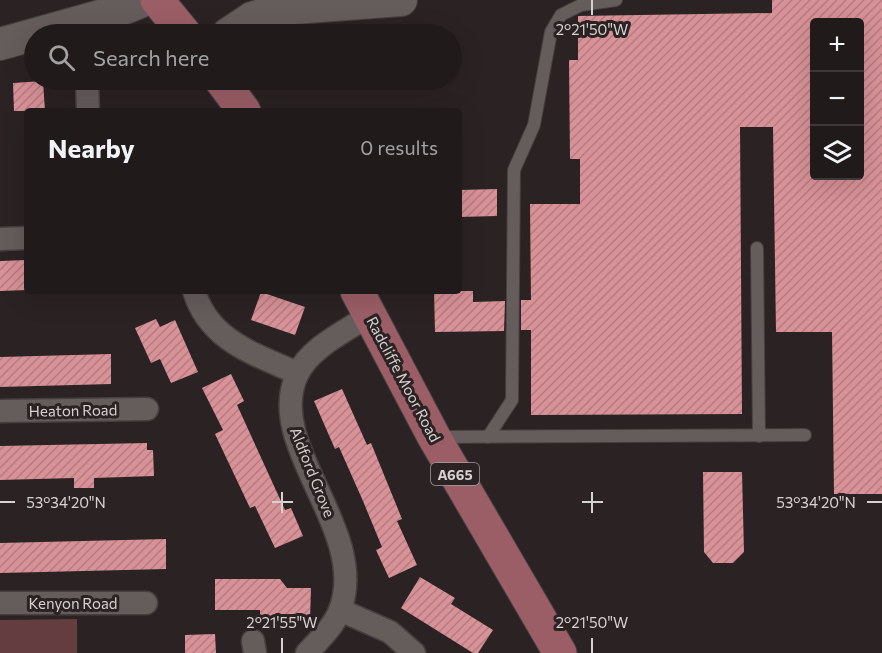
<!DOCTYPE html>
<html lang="en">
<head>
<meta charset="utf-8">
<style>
  :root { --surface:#201a1a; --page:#282323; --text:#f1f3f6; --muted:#a2a1a2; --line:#3d3839 }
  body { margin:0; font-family:Commissioner,sans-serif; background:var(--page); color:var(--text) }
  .controls { position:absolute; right:18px; top:18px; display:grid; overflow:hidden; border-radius:6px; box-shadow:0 6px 24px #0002 }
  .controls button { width:54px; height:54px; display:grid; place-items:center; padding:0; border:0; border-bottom:2px solid var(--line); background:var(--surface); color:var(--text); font:30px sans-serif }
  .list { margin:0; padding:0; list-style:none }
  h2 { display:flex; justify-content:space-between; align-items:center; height:78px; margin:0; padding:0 24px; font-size:26px }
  h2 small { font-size:20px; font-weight:400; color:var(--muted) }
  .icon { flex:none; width:33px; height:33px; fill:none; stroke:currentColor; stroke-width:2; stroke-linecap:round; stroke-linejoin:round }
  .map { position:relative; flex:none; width:882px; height:653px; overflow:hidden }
  .search { position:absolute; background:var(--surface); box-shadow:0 6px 24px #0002; left:24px; top:24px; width:438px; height:66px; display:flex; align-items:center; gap:15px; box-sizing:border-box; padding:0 21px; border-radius:33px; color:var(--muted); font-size:22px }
  .panel { position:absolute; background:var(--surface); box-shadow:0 6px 24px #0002; left:24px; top:108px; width:438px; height:186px; border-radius:6px }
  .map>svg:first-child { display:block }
  .green { fill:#633d40 }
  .building { fill:url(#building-hatch); fill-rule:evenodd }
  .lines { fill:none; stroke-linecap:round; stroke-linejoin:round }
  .lane-casing { stroke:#463f40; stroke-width:14 }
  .street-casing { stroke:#463f40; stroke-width:25 }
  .secondary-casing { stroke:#463f40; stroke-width:34 }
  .primary-casing { stroke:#463f40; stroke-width:35 }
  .lane { stroke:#655c5c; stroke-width:12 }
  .street { stroke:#655c5c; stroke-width:22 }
  .secondary { stroke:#655c5c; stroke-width:32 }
  .primary { stroke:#9b5e66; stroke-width:33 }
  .ticks { fill:none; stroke:#d7d2d2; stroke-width:2 }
  .labels { text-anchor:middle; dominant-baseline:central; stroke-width:6; stroke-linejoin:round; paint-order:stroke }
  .shield { fill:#2b2323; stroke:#a39e9e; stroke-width:1.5 }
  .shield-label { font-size:14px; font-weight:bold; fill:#d7d2d2 }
  .street-label { font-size:15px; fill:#d7d2d2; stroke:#2b2323 }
  .ticks-label { font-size:15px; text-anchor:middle; fill:#d7d2d2; stroke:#2b2323; stroke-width:6; stroke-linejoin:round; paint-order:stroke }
</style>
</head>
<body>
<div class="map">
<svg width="882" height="653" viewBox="0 0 882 653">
  <defs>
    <pattern id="building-hatch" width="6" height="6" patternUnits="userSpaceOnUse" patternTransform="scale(1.5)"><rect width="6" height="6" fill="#d89197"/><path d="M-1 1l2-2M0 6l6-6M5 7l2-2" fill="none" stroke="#b27c81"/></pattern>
  </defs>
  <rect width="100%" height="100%" fill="#2b2323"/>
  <path class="green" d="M77,619V653H0V620Z"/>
  <g class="building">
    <path d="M772,0H882V494H834L832,332H776L773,127H740L742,414L531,415V330H521V300H531L530,204H580V159H570L569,60H578V16L772,13ZM814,22H860V176H814Z"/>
    <path d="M43,81L45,111H14L13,83Z"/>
    <path d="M497,189V216L459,217V190Z"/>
    <path d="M27,260V290L0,291V261Z"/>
    <path d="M434,291H473V302L505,301L504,331L435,332Z"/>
    <path d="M261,292L305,307L295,335L251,320Z"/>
    <path d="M156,319L160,327L175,320L198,372L171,383L160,359L151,363L135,328Z"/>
    <path d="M111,354V384L0,387V357Z"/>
    <path d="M231,374L244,401L237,405L285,510L291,508L303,536L275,548L255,506L250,508L215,434L223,430L202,388Z"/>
    <path d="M342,389L367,445L371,443L402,519L397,521L417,565L389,578L376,550L382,547L363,501L339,447L335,449L314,401Z"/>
    <path d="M147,443V450H153L154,476L94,478V488H74V478L0,480V446Z"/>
    <path d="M703,472H742L744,552L733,563H713L704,552Z"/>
    <path d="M166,539V569L0,573V543Z"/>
    <path d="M420,577L455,598L451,604L493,630L478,653H473L401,608Z"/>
    <path d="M215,579H280L287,588H311L310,620L270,619V617H260V610H215Z"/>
    <path d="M215,634L216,653H185V635Z"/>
  </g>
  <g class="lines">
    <g class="lane-casing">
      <g id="lane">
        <path d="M757,248L759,436"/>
        <path d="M438,437L805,435"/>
        <path d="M488,437L512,400L514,170L534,125L551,32L561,15L581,5L616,0"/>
      </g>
    </g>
    <g class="street-casing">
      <g id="street">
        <path d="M87,80L88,111"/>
        <path d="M0,239L27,238"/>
        <path d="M194,291C209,341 255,354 297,373"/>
        <path d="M0,411L147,409"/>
        <path d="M0,603H146"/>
        <path d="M340,610L390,632L414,653"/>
        <path d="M253,641L255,653"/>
        <path d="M307,653C319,640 334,626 340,610C370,530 264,446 297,375C310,347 346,331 370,315"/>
      </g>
    </g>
    <g class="secondary-casing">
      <g id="secondary">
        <path d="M228,34L252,18L280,9L401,0"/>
        <path d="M0,44L118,11L145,0"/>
      </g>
    </g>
    <g class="primary-casing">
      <g id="primary">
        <path d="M157,0L185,34"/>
        <path d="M221,80L244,111"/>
        <path d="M357,291L434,437L560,653"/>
      </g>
    </g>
    <use href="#lane" class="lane"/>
    <use href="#street" class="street"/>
    <use href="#secondary" class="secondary"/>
    <use href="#primary" class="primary"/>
  </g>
  <path class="ticks" d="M592,0V15M282,492V513M592,492V513M0,502H15M272,502H293M582,502H603M867,502H882M282,638V653M592,638V653"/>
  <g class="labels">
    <rect class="shield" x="431" y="463" width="48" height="22" rx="4.5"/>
    <g class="shield-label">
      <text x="455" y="474">A665</text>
    </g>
    <g class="street-label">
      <text transform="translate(404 379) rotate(62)">Radcliffe Moor Road</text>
      <text transform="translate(73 410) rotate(-1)">Heaton Road</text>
      <text transform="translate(313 472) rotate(68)">Aldford Grove</text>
      <text x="73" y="603">Kenyon Road</text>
    </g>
  </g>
  <g class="ticks-label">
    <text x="592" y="35">2°21'50"W</text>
    <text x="66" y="508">53°34'20"N</text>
    <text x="816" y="508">53°34'20"N</text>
    <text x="282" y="628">2°21'55"W</text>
    <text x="592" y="628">2°21'50"W</text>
  </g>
</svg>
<div class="controls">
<button>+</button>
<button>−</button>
<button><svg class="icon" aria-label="layers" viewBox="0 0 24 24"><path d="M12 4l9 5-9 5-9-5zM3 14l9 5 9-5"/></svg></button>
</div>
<div class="search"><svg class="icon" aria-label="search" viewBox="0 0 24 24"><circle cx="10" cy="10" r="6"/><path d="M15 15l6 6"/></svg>Search here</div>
<section class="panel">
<h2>Nearby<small>0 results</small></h2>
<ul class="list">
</ul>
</section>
</div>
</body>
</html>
